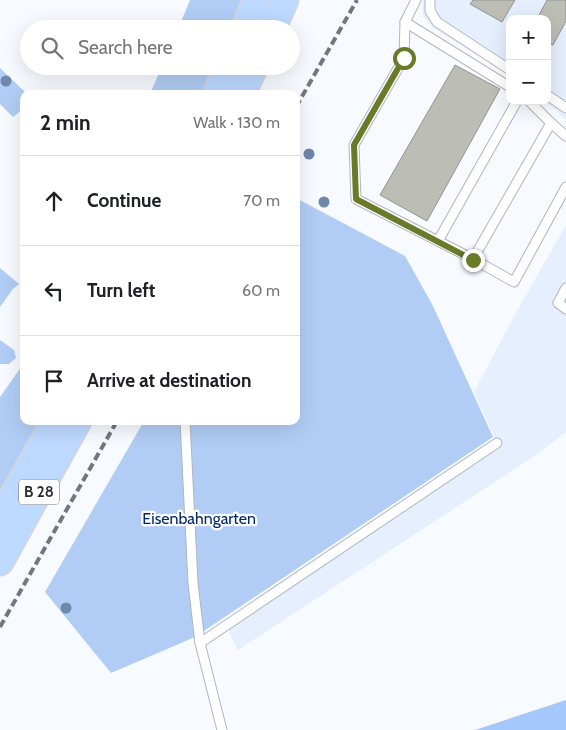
<!DOCTYPE html>
<html lang="en">
<head>
<meta charset="utf-8">
<style>
  :root { --surface:#fff; --page:#f6f6f6; --text:#202124; --muted:#757577; --line:#e0e0e0 }
  body { margin:0; font-family:Cabin,sans-serif; background:var(--page); color:var(--text) }
  .controls { position:absolute; right:15px; top:15px; display:grid; overflow:hidden; border-radius:10px; box-shadow:0 5px 20px #0002 }
  .controls button { width:45px; height:45px; display:grid; place-items:center; padding:0; border:0; border-bottom:1px solid var(--line); background:var(--surface); color:var(--text); font:25px sans-serif }
  .stop { position:absolute; width:15px; height:15px; margin:-11px; border:4px solid #697a28; border-radius:50%; background:#fff }
  .stop.end { background:#697a28; border-color:#fff; box-shadow:0 1px 5px #0008 }
  .list { margin:0; padding:0; list-style:none }
  h2 { display:flex; justify-content:space-between; align-items:center; height:65px; margin:0; padding:0 20px; font-size:21px }
  h2 small { font-size:16px; font-weight:400; color:var(--muted) }
  .list li { display:grid; grid-template-columns:32px 1fr auto; gap:15px; align-items:center; box-sizing:border-box; height:90px; padding:0 20px; border-top:1px solid var(--line) }
  .list b { display:block; font-size:19px; white-space:nowrap }
  .list em { font-size:16px; font-style:normal; color:var(--muted) }
  .icon { flex:none; width:28px; height:28px; fill:none; stroke:currentColor; stroke-width:2; stroke-linecap:round; stroke-linejoin:round }
  .map { position:relative; flex:none; width:566px; height:730px; overflow:hidden }
  .search { position:absolute; background:var(--surface); box-shadow:0 5px 20px #0002; left:20px; top:20px; width:280px; height:55px; display:flex; align-items:center; gap:12px; box-sizing:border-box; padding:0 18px; border-radius:28px; color:var(--muted); font-size:19px }
  .panel { position:absolute; background:var(--surface); box-shadow:0 5px 20px #0002; left:20px; top:90px; width:280px; height:335px; border-radius:10px }
  .map>svg:first-child { display:block }
  .built { fill:#e6effe }
  .green { fill:#b1cdf5 }
  .forest { fill:#a4c8fc }
  .building { fill:#bcbeb6; stroke:#92958d }
  .lines { fill:none; stroke-linecap:round; stroke-linejoin:round }
  .lane-casing { stroke:#b1b6bd; stroke-width:11 }
  .primary-casing { stroke:#d5d5d6; stroke-width:29 }
  .lane { stroke:#fff; stroke-width:9 }
  .primary { stroke:#bed9ff; stroke-width:26 }
  .rail { stroke:#747679; stroke-width:4; stroke-dasharray:8 4; stroke-linecap:butt }
  .tree { fill:#6f87a9 }
  .route { stroke:#697a28; stroke-width:6 }
  .labels { text-anchor:middle; dominant-baseline:central; stroke-width:4.5; stroke-linejoin:round; paint-order:stroke }
  .shield { fill:#fff; stroke:#6b6c6e; stroke-width:1 }
  .shield-label { font-size:15px; font-weight:bold; fill:#2b2d30 }
  .park-label { font-size:16px; fill:#002963; stroke:#fff }
</style>
</head>
<body>
<div class="map">
<svg width="566" height="730" viewBox="0 0 566 730">
  <rect width="100%" height="100%" fill="#f7fafe"/>
  <g class="built">
    <path d="M423,0H566V120L545,101H547V19H510V75L433,28L423,16L422,7Z"/>
    <path d="M566,225V432L536,455L238,650L226,625L497,443L474,392L518,309Z"/>
  </g>
  <g class="green">
    <path d="M190,0H248L236,29H178Z"/>
    <path d="M162,66H220L208,94H150Z"/>
    <path d="M0,68L27,94H24V108L13,117L0,104Z"/>
    <path d="M296,198L405,256L432,304L493,437L195,637L111,673L45,592L144,421H296Z"/>
    <path d="M0,268L19,284L13,289L0,307Z"/>
    <path d="M0,340L14,350L16,358L9,364H0Z"/>
    <path d="M24,363V421H45L0,502V397Z"/>
  </g>
  <path class="forest" d="M566,700V730H475Z"/>
  <g class="building">
    <path d="M473,0H515L502,22L470,4Z"/>
    <path d="M547,0H566V21L553,45L547,42V19H537Z"/>
    <path d="M455,65L500,89L427,221L380,195Z"/>
  </g>
  <g class="lines">
    <g class="lane-casing">
      <g id="lane">
        <path d="M416,0L405,22L404,58L354,145L356,199L473,259L551,123L529,101"/>
        <path d="M430,0V11L437,22L510,70"/>
        <path d="M405,22L510,87"/>
        <path d="M547,95L566,108"/>
        <path d="M551,123L566,136"/>
        <path d="M438,241L517,101"/>
        <path d="M473,259L514,282L566,187"/>
        <path d="M566,288L558,303L566,309"/>
        <path d="M185,421L193,583L200,643L222,730"/>
        <path d="M200,643L497,443"/>
      </g>
    </g>
    <g class="primary-casing">
      <g id="primary">
        <path d="M244,29L256,0"/>
        <path d="M272,29L285,0"/>
        <path d="M216,94L228,66"/>
        <path d="M242,94L255,66"/>
        <path d="M0,519L55,421"/>
        <path d="M0,562L78,421"/>
      </g>
    </g>
    <use href="#lane" class="lane"/>
    <use href="#primary" class="primary"/>
    <g class="rail">
      <path d="M296,107L357,0"/>
      <path d="M0,627L117,421"/>
    </g>
  </g>
  <g class="tree">
    <circle cx="6" cy="81" r="5.5"/>
    <circle cx="309" cy="154" r="5.5"/>
    <circle cx="324" cy="202" r="5.5"/>
    <circle cx="66" cy="608" r="5.5"/>
  </g>
  <g class="lines">
    <path class="route" d="M404,58L354,145L356,199L473,260"/>
  </g>
  <g class="labels">
    <rect class="shield" x="19" y="479.5" width="40" height="25" rx="4"/>
    <g class="shield-label">
      <text x="39" y="492">B 28</text>
    </g>
    <g class="park-label">
      <text x="199" y="518">Eisenbahngarten</text>
    </g>
  </g>
</svg>
<div class="controls">
<button>+</button>
<button>−</button>
</div>
<div class="stop" style="left:404px;top:58px"></div>
<div class="stop end" style="left:473px;top:260px"></div>
<div class="search"><svg class="icon" aria-label="search" viewBox="0 0 24 24"><circle cx="10" cy="10" r="6"/><path d="M15 15l6 6"/></svg>Search here</div>
<section class="panel">
<h2>2 min<small>Walk · 130 m</small></h2>
<ul class="list">
<li><svg class="icon" aria-label="ahead" viewBox="0 0 24 24"><path d="M12 20V5M6 11l6-6 6 6"/></svg><div><b>Continue</b></div><em>70 m</em></li>
<li><svg class="icon" aria-label="left" viewBox="0 0 24 24"><path d="M17 20v-9H6M10 6l-5 5 5 5"/></svg><div><b>Turn left</b></div><em>60 m</em></li>
<li><svg class="icon" aria-label="arrive" viewBox="0 0 24 24"><path d="M6 21V4h12l-3 4 3 4H6"/></svg><div><b>Arrive at destination</b></div></li>
</ul>
</section>
</div>
</body>
</html>
